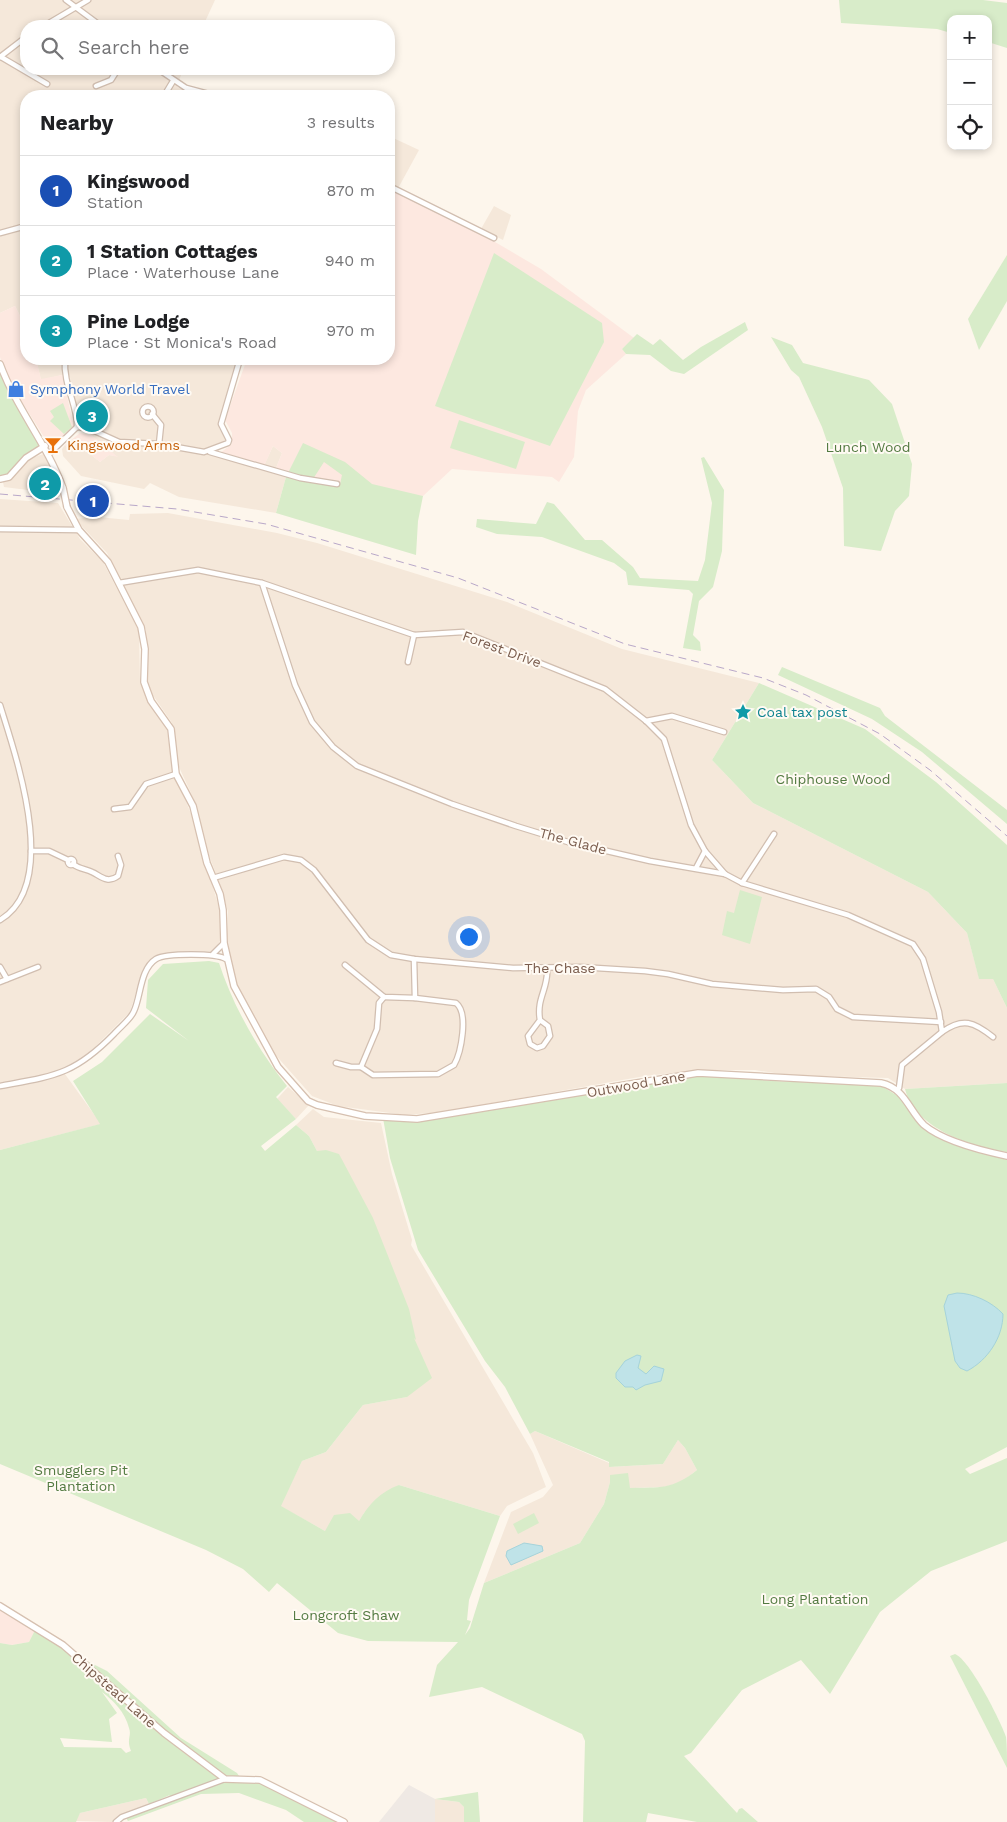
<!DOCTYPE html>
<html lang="en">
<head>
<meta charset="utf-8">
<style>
  :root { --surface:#fff; --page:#f6f6f6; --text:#202124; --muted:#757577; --line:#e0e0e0; --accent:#ea580c }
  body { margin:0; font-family:"Work Sans",sans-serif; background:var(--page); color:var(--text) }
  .controls { position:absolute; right:15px; top:15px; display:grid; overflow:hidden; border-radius:10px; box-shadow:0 2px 8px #0003 }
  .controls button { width:45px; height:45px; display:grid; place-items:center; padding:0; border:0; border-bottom:1px solid var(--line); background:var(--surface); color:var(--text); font:25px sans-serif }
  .you { position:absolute; left:468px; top:936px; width:18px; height:18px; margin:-12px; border:4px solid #fff; border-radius:50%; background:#1a73e8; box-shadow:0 0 0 8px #1a73e833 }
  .badge { display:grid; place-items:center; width:32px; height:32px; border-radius:50%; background:var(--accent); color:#fff; font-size:16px; font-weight:700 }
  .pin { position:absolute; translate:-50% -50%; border:2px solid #fff; box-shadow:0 1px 5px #0006 }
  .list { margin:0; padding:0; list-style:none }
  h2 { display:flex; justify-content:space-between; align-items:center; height:65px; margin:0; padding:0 20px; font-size:21px }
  h2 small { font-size:16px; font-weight:400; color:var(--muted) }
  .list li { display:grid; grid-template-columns:32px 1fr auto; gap:15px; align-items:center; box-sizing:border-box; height:70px; padding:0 20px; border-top:1px solid var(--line) }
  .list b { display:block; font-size:19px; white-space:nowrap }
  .list p { margin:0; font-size:16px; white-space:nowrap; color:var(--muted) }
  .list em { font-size:16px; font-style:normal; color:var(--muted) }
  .icon { flex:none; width:28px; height:28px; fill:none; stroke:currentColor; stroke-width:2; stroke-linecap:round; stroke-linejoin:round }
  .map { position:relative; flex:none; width:1007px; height:1822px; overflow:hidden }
  .search { position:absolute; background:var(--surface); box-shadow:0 2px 8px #0003; left:20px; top:20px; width:375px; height:55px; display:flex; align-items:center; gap:12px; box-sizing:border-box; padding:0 18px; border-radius:20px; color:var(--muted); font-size:19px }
  .panel { position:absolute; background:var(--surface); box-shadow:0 2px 8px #0003; left:20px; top:90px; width:375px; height:275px; border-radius:20px }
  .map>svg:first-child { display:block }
  .residential { fill:#f5e8da }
  .commercial { fill:#fde8e0 }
  .industrial { fill:#efe9e4 }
  .green { fill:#d8ecc9; fill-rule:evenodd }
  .water { fill:#bfe3e8; stroke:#a5d3da }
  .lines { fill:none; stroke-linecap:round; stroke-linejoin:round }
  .street-casing { stroke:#d1beb0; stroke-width:7 }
  .secondary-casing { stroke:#d6c0b0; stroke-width:8 }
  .street { stroke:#fff; stroke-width:4.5 }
  .secondary { stroke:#fff; stroke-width:5.5 }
  .rail { stroke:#b9a8c9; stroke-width:1; stroke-dasharray:8 5; stroke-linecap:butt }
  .secondary-bridge-casing { stroke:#d6c0b0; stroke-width:8; stroke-linecap:butt }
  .secondary-bridge { stroke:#fff; stroke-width:5.5 }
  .labels { text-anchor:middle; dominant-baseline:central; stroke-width:4; stroke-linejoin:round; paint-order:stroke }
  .shop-label { font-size:14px; fill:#366cbe; stroke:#fffaf3; text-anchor:start }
  .food-label { font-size:14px; fill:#c56008; stroke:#fffaf3; text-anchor:start }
  .park-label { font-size:14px; fill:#537a41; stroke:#fffaf3 }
  .street-label { font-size:14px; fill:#7a5c4d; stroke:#fffaf3 }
  .culture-label { font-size:14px; fill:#0d838f; stroke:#fffaf3; text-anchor:start }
</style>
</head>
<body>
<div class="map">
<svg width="1007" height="1822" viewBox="0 0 1007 1822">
  <rect width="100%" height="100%" fill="#fdf6ec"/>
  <g class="residential">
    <path d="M0,0H215L203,26H26V69H183L177,87L204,96H26V328L15,306L0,313Z"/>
    <path d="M389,136L419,150L396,192L389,189Z"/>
    <path d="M494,206L511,215L503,240L481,229Z"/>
    <path d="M36,359H237L219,428L226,438L216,456L262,470L273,446L282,453L276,468L286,477L276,513L179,497L150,483L144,489L81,476L63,456L62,449L65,445L68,448L74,446L84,449L100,462L109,455L116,456L91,435L80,418L73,399L70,377L62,375L41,380Z"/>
    <path d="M43,454L55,473L59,494L4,487L3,482L16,475L30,459Z"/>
    <path d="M0,499L58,503L80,539L103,562L139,631L140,682L148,700L167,729L172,766L193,819L222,918L220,941L213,952L166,953L153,957L144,967L130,1012L88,1054L62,1070L101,1124L0,1150Z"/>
    <path d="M168,513L277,533L317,543L507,602L622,649L759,683L712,760L753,803L928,892L967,933L979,978L993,979L1007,1008V1083L905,1089L888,1078L787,1075L755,1070H701L645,1076L442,1112L405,1115L338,1106L312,1096L272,1051L240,994L231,964L227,934L228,912L222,890L204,842L196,804L179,767L172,723L148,688L146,630L107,553L75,519L98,517L129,520L130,514Z"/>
    <path d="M288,1087L309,1105L296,1119L277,1099Z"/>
    <path d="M313,1109L324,1117L381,1123L392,1174L412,1240L411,1245L533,1453L546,1487L507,1506L500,1516L399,1485L364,1513L359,1521L325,1531L280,1506L302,1461L326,1452L363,1405L407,1397L317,1151L309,1136L296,1125Z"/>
    <path d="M535,1431L609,1463V1467L663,1464L678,1440L685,1448L697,1470L680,1483L664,1487L630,1488L610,1475V1482L604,1504L580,1543L484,1583L511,1512L543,1497L553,1485L530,1434Z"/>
    <path d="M146,1798L149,1804L123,1814L112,1822L75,1821L80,1813Z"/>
    <path d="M435,1799L459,1802L464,1807V1822H435Z"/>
  </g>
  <g class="commercial">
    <path d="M389,189L478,232L541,269L634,338L622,349L626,354L586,390L578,411L574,457L559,482L552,477L452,469L423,496L339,488L286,477L276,468L282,453L273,446L264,466L220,453L232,444V433L225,420L247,359H389Z"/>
    <path d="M15,306L26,328V359H36L41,379L62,375L74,426L51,448L7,378L0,357V313Z"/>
    <path d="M80,433L91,435L118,457L109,455L100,462L84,449L74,446L68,448L65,445Z"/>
    <path d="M0,1607L35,1630L29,1642L12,1645L0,1643Z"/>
  </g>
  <path class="industrial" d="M409,1785L435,1799V1822H379Z"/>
  <g class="green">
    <path d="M839,0H983L1007,3V48L988,42V19H951V33L937,29L841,23Z"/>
    <path d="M494,253L602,323L604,342L550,446L435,406Z"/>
    <path d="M1007,255V301L979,350L968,319Z"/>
    <path d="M745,322L748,330L684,374L671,371L650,355L626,354L622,349L637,334L653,345L660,339L683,360L701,347Z"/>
    <path d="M771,337L792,345L803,363L869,380L892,404L912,464L909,496L895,511L881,551L844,546L843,488L822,427L799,377L791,370Z"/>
    <path d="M0,364L45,446L0,479Z"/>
    <path d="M63,403L72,427L64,434L50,421L54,417L50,411Z"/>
    <path d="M459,420L525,442L516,469L450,448Z"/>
    <path d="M303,443L345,462L372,484L423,496L418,521L416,555L276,513L286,477ZM324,462L342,475L340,484L336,487L311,482Z"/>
    <path d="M704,457L724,490L722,551L713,587L699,601L693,635L700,642L701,651L683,648L693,594L689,590L628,585L626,572L614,563L542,537L497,534L476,527L477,519L536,524L547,502L554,504L585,540H602L633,567L640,578L698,581L705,560L712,503L701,458Z"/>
    <path d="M782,667L880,708L885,716L1007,810V824L922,752L872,719L778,675Z"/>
    <path d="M759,683L865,729L936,782L1007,845V1008L993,979H979L967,933L928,892L753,803L712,760Z"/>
    <path d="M740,890L762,897L750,944L722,935L727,911L734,913Z"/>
    <path d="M209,961L219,963C233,1006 258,1050 287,1086L276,1097L296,1119L261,1146L265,1151L296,1125L309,1136L317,1151L326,1150L339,1154L373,1218L409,1309L416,1340L414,1338L432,1378L407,1397L363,1405L326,1452L302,1461L281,1506L325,1531L334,1515L350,1513L359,1521C369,1504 380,1492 399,1485L500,1516L469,1600L467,1620L471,1621L465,1635L470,1628L484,1583L580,1543L604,1504L610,1482V1475L628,1473L630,1488C660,1487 672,1490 697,1470L685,1448L678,1440L663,1464L609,1467V1462L535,1431L530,1434L505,1387L485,1361L418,1250L390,1158L383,1118L406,1120L698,1073L772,1081L880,1085L901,1098L916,1119L966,1148L1007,1160V1447L965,1469L970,1474L1007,1458V1541L931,1571L880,1612L830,1694L801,1660L742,1690L691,1753L684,1756L737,1813L739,1809L742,1808L758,1822H697L648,1813L646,1822H583L585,1741L582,1734L482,1687L429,1697L437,1665L458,1642L368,1641L338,1633L277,1583L269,1592L243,1569L206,1550L0,1464V1150L100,1124L73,1081L102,1062L150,1014L189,1041L146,1008L148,980L163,964Z"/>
    <path d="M1007,1083V1152C972,1147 915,1129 905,1089Z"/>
    <path d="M534,1513L539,1523L518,1534L513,1524Z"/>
    <path d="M35,1630L65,1650L107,1671L181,1738L237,1773L243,1782L260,1783L337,1822H304L286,1810L239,1793L201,1794L128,1821L126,1818L160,1805L170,1795L149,1804L146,1798L80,1813L76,1822H0V1643L12,1645L29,1642ZM102,1692C114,1701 125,1712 129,1728C132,1736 126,1739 131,1751L126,1753L121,1748L64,1747L60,1738L112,1742L109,1719L117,1713ZM179,1749L225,1775L218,1778Z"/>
    <path d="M955,1654C970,1660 1000,1720 1006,1737C1007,1746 1007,1759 1007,1768L950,1656Z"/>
    <path d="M478,1792L480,1822H464V1807L459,1802L435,1799Z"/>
  </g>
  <g class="water">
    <path d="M957,1293C973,1293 992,1302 1003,1314C1003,1337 988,1360 967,1371L960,1368L955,1361L944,1306L948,1295Z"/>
    <path d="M637,1355L641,1356L638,1368L646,1374L654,1366L664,1369L661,1381L645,1385L636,1390L633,1387H625L616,1378V1373L625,1361Z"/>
    <path d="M524,1543L542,1546L543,1551L511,1565L506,1556L507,1551Z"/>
  </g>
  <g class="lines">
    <g class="street-casing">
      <g id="street">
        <path d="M66,0L101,26"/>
        <path d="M44,26L88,0"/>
        <path d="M0,57L26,37"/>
        <path d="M1,57L47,84"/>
        <path d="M158,69L186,88L216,96"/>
        <path d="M96,86L111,80L118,69"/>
        <path d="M164,96L173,81"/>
        <path d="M389,161H390"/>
        <path d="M389,186L494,238"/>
        <path d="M0,233L26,226"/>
        <circle cx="148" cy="412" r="5.5"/>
        <path d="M152,414L161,425L159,444"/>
        <path d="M77,427L88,428L119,442L159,444L204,452L228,443L229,440L221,424L240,359"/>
        <path d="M210,452L300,478L337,484"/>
        <path d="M49,454L77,427C78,406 63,385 65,359"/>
        <path d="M0,529L79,530"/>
        <path d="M119,583L198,570L262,583L414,635L463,632L605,689L646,721L664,739L691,825L705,851L725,874"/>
        <path d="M262,583L295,685L312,722L333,747L357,766L452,804L516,826L568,842L650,861L725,874L742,883L848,915L913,944L923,959L939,1012L942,1032C963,1017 974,1022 993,1037"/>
        <path d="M408,662L414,635"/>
        <path d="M0,705C16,757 61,884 0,920"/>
        <path d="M646,721L672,716L724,732"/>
        <path d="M114,809L130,807L146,784L176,774"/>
        <path d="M31,851H49L68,860"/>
        <circle cx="71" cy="862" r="3"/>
        <path d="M73,864C79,869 86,869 92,872C101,876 107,884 118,876L121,865L118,856"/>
        <path d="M696,868L705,851"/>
        <path d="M213,878L284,857L301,860L314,870L368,940L391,955L414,959L513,968L580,967L645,971L668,974L712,984L783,990L816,989L829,997L837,1009L853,1017L941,1022"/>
        <path d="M742,883L774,834"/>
        <path d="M213,954L224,943"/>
        <path d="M414,959L415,998"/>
        <path d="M0,967L7,979"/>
        <path d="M0,982L38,967"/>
        <path d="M540,1020L528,1036L530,1044L537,1048L543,1046L550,1036L548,1026L540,1020C536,998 549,988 547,968"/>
        <path d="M336,1063L351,1067H361L373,1075L438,1074L454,1065C461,1053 469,1013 456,1003L415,998L384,997L345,965"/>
        <path d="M361,1067L377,1029L379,1003L384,997"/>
        <path d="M0,1086C54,1076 74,1075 114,1034C120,1027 131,1019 134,1011C141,996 140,969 156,959C166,953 216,953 226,959"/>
        <path d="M896,1090L899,1088L902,1065L942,1032"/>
        <path d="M116,1822L122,1817L225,1779"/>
      </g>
    </g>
    <g class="secondary-casing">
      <g id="secondary">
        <path d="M0,364C16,408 47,444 63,488"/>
        <path d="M0,479L9,477L26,458L45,446"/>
        <path d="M67,507L79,530L108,562L141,627L145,649L144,682L151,701L171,729L176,774L193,806L207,863L220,894L223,910L224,943L234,986L278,1067L308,1101L317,1105L365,1116L417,1119L698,1073L881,1083C905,1088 909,1111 924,1125C943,1141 983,1151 1007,1156"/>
        <path d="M0,1606L63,1645L164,1733L225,1779L260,1780L344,1822"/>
      </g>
    </g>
    <use href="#street" class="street"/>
    <use href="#secondary" class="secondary"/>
    <path class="rail" d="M0,494L177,509L266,524L458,578L625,644L763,678L806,695L880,734L930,770L1007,836"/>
    <g class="secondary-bridge-casing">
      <path id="secondary-bridge" d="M63,488L67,507"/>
    </g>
    <use href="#secondary-bridge" class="secondary-bridge"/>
  </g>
  <defs>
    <g id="shop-bare" transform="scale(1.35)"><path d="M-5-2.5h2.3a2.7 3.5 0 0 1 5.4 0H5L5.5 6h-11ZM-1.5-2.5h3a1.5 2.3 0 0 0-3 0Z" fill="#3f7fe0" stroke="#fffaf3" stroke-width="2.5" paint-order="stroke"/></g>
    <g id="bar-bare" transform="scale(1.35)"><path d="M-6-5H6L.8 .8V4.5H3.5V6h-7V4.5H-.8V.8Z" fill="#e8710a" stroke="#fffaf3" stroke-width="2.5" paint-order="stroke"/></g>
    <g id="sight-bare" transform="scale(1.35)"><path d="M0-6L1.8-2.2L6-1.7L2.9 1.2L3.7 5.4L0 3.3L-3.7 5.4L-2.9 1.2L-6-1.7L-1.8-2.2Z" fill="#0f9aa8" stroke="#fffaf3" stroke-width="2.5" paint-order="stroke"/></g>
  </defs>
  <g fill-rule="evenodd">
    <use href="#shop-bare" x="16" y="389"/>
    <use href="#bar-bare" x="53" y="445"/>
    <use href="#sight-bare" x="743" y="712"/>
  </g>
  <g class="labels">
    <g class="shop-label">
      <text x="30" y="389">Symphony World Travel</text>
    </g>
    <g class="food-label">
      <text x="67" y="445">Kingswood Arms</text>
    </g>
    <g class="park-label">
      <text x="868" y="447">Lunch Wood</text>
      <text x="833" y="779">Chiphouse Wood</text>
      <text x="81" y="1470">Smugglers Pit<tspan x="81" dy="16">Plantation</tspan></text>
      <text x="815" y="1599">Long Plantation</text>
      <text x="346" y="1615">Longcroft Shaw</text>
    </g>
    <g class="street-label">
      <text transform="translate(502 649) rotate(20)">Forest Drive</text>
      <text transform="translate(573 841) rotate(15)">The Glade</text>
      <text x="560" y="968">The Chase</text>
      <text transform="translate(636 1084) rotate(-10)">Outwood Lane</text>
      <text transform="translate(114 1690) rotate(41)">Chipstead Lane</text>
    </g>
    <g class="culture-label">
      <text x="757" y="712">Coal tax post</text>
    </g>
  </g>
</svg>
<div class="controls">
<button>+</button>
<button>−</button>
<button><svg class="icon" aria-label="locate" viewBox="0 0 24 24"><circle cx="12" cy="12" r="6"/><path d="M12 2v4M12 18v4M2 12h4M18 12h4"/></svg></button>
</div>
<div class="you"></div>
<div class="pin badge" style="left:93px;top:501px;background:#1a4fb4">1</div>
<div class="pin badge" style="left:45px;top:484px;background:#0f9aa8">2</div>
<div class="pin badge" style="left:92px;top:416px;background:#0f9aa8">3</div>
<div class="search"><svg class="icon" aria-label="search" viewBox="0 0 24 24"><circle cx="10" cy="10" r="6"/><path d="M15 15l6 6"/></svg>Search here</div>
<section class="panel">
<h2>Nearby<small>3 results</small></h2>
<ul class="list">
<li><span class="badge" style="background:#1a4fb4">1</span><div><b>Kingswood</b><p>Station</p></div><em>870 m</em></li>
<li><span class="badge" style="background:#0f9aa8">2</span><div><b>1 Station Cottages</b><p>Place · Waterhouse Lane</p></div><em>940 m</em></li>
<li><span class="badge" style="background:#0f9aa8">3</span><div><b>Pine Lodge</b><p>Place · St Monica's Road</p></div><em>970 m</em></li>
</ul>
</section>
</div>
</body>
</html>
